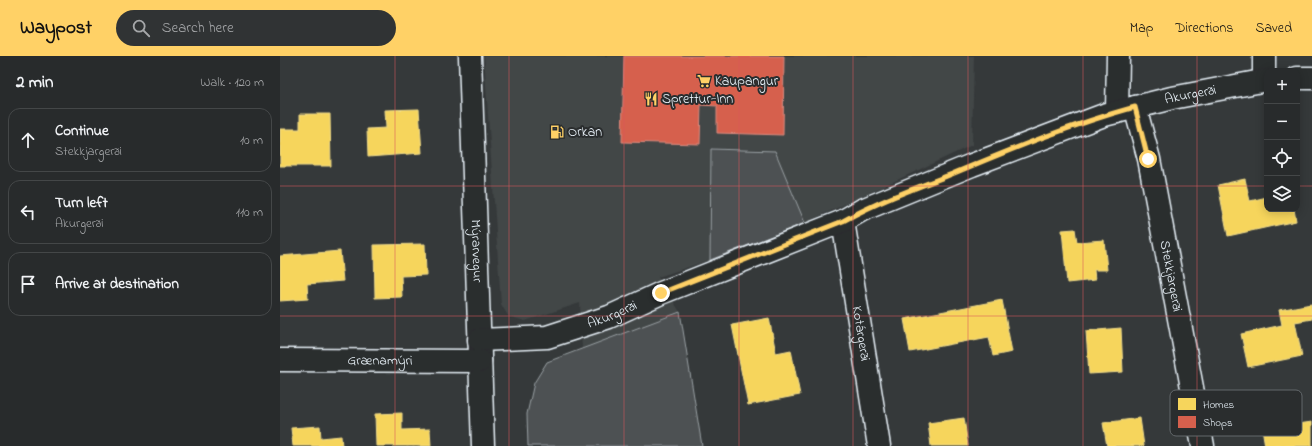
<!DOCTYPE html>
<html lang="en">
<head>
<meta charset="utf-8">
<style>
  :root { --surface:#282b2c; --page:#303334; --text:#f1f3f6; --muted:#a5a7a9; --line:#444748; --accent:#ffd166 }
  body { margin:0; font-family:"Indie Flower",sans-serif; background:var(--page); color:var(--text) }
  .controls { position:absolute; right:12px; top:12px; display:grid; overflow:hidden; border-radius:8px; box-shadow:0 2px 10px #0003 }
  .controls button { width:36px; height:36px; display:grid; place-items:center; padding:0; border:0; border-bottom:1px solid var(--line); background:var(--surface); color:var(--text); font:20px sans-serif }
  .stop { position:absolute; width:12px; height:12px; margin:-9px; border:3px solid #ffd166; border-radius:50%; background:#fff }
  .stop.end { background:#ffd166; border-color:#fff; box-shadow:0 1px 4px #0008 }
  .list { margin:0; padding:0; list-style:none }
  h2 { display:flex; justify-content:space-between; align-items:center; height:52px; margin:0; padding:0 16px; font-size:17px }
  h2 small { font-size:13px; font-weight:400; color:var(--muted) }
  .list li { display:grid; grid-template-columns:26px 1fr auto; gap:12px; align-items:center; box-sizing:border-box; height:64px; margin:0 8px 8px; padding:0 8px; border:1px solid var(--line); border-radius:12px }
  .list b { display:block; font-size:15px; white-space:nowrap }
  .list p { margin:0; font-size:13px; white-space:nowrap; color:var(--muted) }
  .list em { font-size:13px; font-style:normal; color:var(--muted) }
  .icon { flex:none; width:22px; height:22px; fill:none; stroke:currentColor; stroke-width:2; stroke-linecap:round; stroke-linejoin:round }
  .map { position:relative; flex:none; width:1032px; height:390px; overflow:hidden }
  header { display:flex; align-items:center; gap:24px; box-sizing:border-box; height:56px; padding:0 20px; background:var(--accent); color:#111 }
  header strong { font-size:19px }
  nav { display:flex; gap:22px; margin-inline-start:auto; font-size:14px }
  .search { width:280px; height:36px; background:var(--page); display:flex; align-items:center; gap:10px; box-sizing:border-box; padding:0 14px; border-radius:22px; color:var(--muted); font-size:15px }
  main { display:flex }
  aside { flex:1; background:var(--surface) }
  .map>svg:first-child { display:block }
  .built { fill:#424647 }
  .green { fill:#4d5152; stroke:#9aa1a5 }
  .homes { fill:#f6d55c; stroke:#f2dd8b }
  .shops { fill:#d6604d; stroke:#db8c80 }
  .lines { fill:none; stroke-linecap:round; stroke-linejoin:round }
  .street-casing { stroke:#e8f1f8; stroke-width:25 }
  .street { stroke:#2a2d2e; stroke-width:22 }
  .route { stroke:#ffd166; stroke-width:5 }
  .grid { fill:none; stroke:#da5a5c; stroke-width:1; stroke-opacity:0.55 }
  .labels { text-anchor:middle; dominant-baseline:central; stroke-width:4; stroke-linejoin:round; paint-order:stroke }
  .poi-label { font-size:14px; fill:#e8f1f8; stroke:#2a2d2e; text-anchor:start }
  .street-label { font-size:14px; fill:#e8f1f8; stroke:#2a2d2e }
  .key { fill:#2a2d2e; stroke:#63686b; stroke-width:1 }
  .key-label { font-size:11px; fill:#e8f1f8 }
</style>
</head>
<body>
<header>
<strong>Waypost</strong>
<div class="search"><svg class="icon" aria-label="search" viewBox="0 0 24 24"><circle cx="10" cy="10" r="6"/><path d="M15 15l6 6"/></svg>Search here</div>
<nav><a>Map</a><a>Directions</a><a>Saved</a></nav>
</header>
<main>
<aside>
<h2>2 min<small>Walk · 120 m</small></h2>
<ul class="list">
<li><svg class="icon" aria-label="ahead" viewBox="0 0 24 24"><path d="M12 20V5M6 11l6-6 6 6"/></svg><div><b>Continue</b><p>Stekkjargerði</p></div><em>10 m</em></li>
<li><svg class="icon" aria-label="left" viewBox="0 0 24 24"><path d="M17 20v-9H6M10 6l-5 5 5 5"/></svg><div><b>Turn left</b><p>Akurgerði</p></div><em>110 m</em></li>
<li><svg class="icon" aria-label="arrive" viewBox="0 0 24 24"><path d="M6 21V4h12l-3 4 3 4H6"/></svg><div><b>Arrive at destination</b></div></li>
</ul>
</aside>
<div class="map">
<svg width="1032" height="390" viewBox="0 0 1032 390">
  <rect width="100%" height="100%" fill="#35393a"/>
  <filter id="ink" filterUnits="userSpaceOnUse"><feTurbulence type="fractalNoise" baseFrequency=".025" numOctaves="2"/><feDisplacementMap in="SourceGraphic" scale="8" xChannelSelector="R" yChannelSelector="G"/><feConvolveMatrix kernelMatrix="1 2 1 2 8 2 1 2 1" color-interpolation-filters="sRGB"/></filter>
  <g filter="url(#ink)">
    <path class="built" d="M204,0H694L692,89L525,167L495,96L431,93L430,204L378,221L400,256L302,294L300,247L245,265L228,260L221,248Z"/>
    <g class="green">
      <path d="M431,93L495,95L525,167L430,204Z"/>
      <path d="M400,256L422,390H248L247,358L254,327L267,306Z"/>
    </g>
    <g class="homes">
      <path d="M139,53L142,97L88,101L87,73L106,72L105,54Z"/>
      <path d="M20,58H50L51,110H0V73H20Z"/>
      <path d="M965,123L970,145L987,141V153H1014L1016,165L948,180L938,129Z"/>
      <path d="M795,173L797,186L824,184L827,214H814L815,224L787,227L782,174Z"/>
      <path d="M145,188L146,219L121,220L122,241L95,242L94,189Z"/>
      <path d="M60,195L63,225L27,228L28,243L0,245V200Z"/>
      <path d="M722,244L732,296L713,300L709,281L630,296L624,263Z"/>
      <path d="M1031,248L1032,263L1015,266L1022,300L968,311L961,278L1002,269L999,254Z"/>
      <path d="M489,262L496,297L511,294L520,339L468,349L452,269Z"/>
      <path d="M841,272L843,316L809,318L806,275Z"/>
      <path d="M1009,356L1011,369L1032,366V390H985L980,360Z"/>
      <path d="M122,357V374L150,373L151,390H96L95,358Z"/>
      <path d="M684,362L688,390H651L648,367Z"/>
      <path d="M860,362L864,390H827L823,367Z"/>
      <path d="M40,370L41,382L61,380L62,390H13L11,372Z"/>
    </g>
    <path class="shops" d="M344,0H504L503,79L437,77V50L421,49L420,88L342,86Z"/>
    <g class="lines">
      <g class="street-casing">
        <g id="street">
          <path id="s1" d="M190,0L203,390"/>
          <path d="M1017,22H1032"/>
          <path d="M984,24V0"/>
          <path id="s2" d="M855,51L869,103L923,390"/>
          <path d="M837,56L838,0"/>
          <path id="s3" d="M563,165L599,390"/>
          <path id="s4" d="M199,284L267,281L329,261L381,237L563,165L582,154L692,109L824,59L892,42L987,24"/>
          <path id="s5" d="M0,304L200,305"/>
        </g>
      </g>
      <use href="#street" class="street"/>
    </g>
  </g>
  <g class="lines" filter="url(#ink)">
    <path class="route" d="M381,237L563,165C597,146 635,132 672,118C732,93 793,68 855,51L868,103"/>
  </g>
  <path class="grid" d="M115,0V390M229,0V390M344,0V390M459,0V390M573,0V390M688,0V390M803,0V390M917,0V390M0,130H987M1017,130H1032M0,260H1032"/>
  <defs>
    <g id="supermarket-bare" transform="scale(1.08)"><path d="M-6-5.5h2.5l.6 2H6L4.5 2H-2.5L-4.4-4H-6ZM-1.5 3.2a1.3 1.3 0 1 0 .1 0ZM3 3.2a1.3 1.3 0 1 0 .1 0Z" fill="#ffd166" stroke="#2a2d2e" stroke-width="2.5" paint-order="stroke"/></g>
    <g id="restaurant-bare" transform="scale(1.08)"><path d="M-5-6h1v4h1v-4h1v4h1v-4h1v5L-1.5 .5V6h-2V.5L-5-1ZM5-6V6H3V1.5H1.5Q1.5-4 5-6Z" fill="#ffd166" stroke="#2a2d2e" stroke-width="2.5" paint-order="stroke"/></g>
    <g id="fuel-bare" transform="scale(1.08)"><path d="M-5.5-6h7V0h2V4h1.3V-2.5L3-4.5l.8-.8L6-3V5H2.5V1h-1V6h-7ZM-4.2-4.7v3.2H.2V-4.7Z" fill="#ffd166" stroke="#2a2d2e" stroke-width="2.5" paint-order="stroke"/></g>
  </defs>
  <g fill-rule="evenodd">
    <use href="#supermarket-bare" x="424" y="25"/>
    <use href="#restaurant-bare" x="371" y="43"/>
    <use href="#fuel-bare" x="277" y="76"/>
  </g>
  <g class="labels">
    <g class="poi-label">
      <text x="435" y="25">Kaupangur</text>
      <text x="382" y="43">Sprettur-Inn</text>
      <text x="288" y="76">Orkan</text>
    </g>
    <g class="street-label">
      <text stroke="none"><textPath href="#s4" startOffset="757">Akurgerði</textPath></text>
      <text stroke="none"><textPath href="#s1" startOffset="195">Mýrarvegur</textPath></text>
      <text stroke="none"><textPath href="#s2" startOffset="173">Stekkjargerði</textPath></text>
      <text stroke="none"><textPath href="#s4" startOffset="137">Akurgerði</textPath></text>
      <text stroke="none"><textPath href="#s3" startOffset="114">Kotárgerði</textPath></text>
      <text stroke="none"><textPath href="#s5" startOffset="100">Grænamýri</textPath></text>
    </g>
  </g>
  <rect x="890" y="334" width="132" height="46" rx="6" class="key"/>
  <rect x="898" y="342" width="18" height="12" fill="#f6d55c"/>
  <rect x="898" y="360" width="18" height="12" fill="#d6604d"/>
  <g class="key-label">
    <text x="923" y="352">Homes</text>
    <text x="923" y="370">Shops</text>
  </g>
</svg>
<div class="controls">
<button>+</button>
<button>−</button>
<button><svg class="icon" aria-label="locate" viewBox="0 0 24 24"><circle cx="12" cy="12" r="6"/><path d="M12 2v4M12 18v4M2 12h4M18 12h4"/></svg></button>
<button><svg class="icon" aria-label="layers" viewBox="0 0 24 24"><path d="M12 4l9 5-9 5-9-5zM3 14l9 5 9-5"/></svg></button>
</div>
<div class="stop" style="left:868px;top:103px"></div>
<div class="stop end" style="left:381px;top:237px"></div>
</div>
</main>
</body>
</html>
